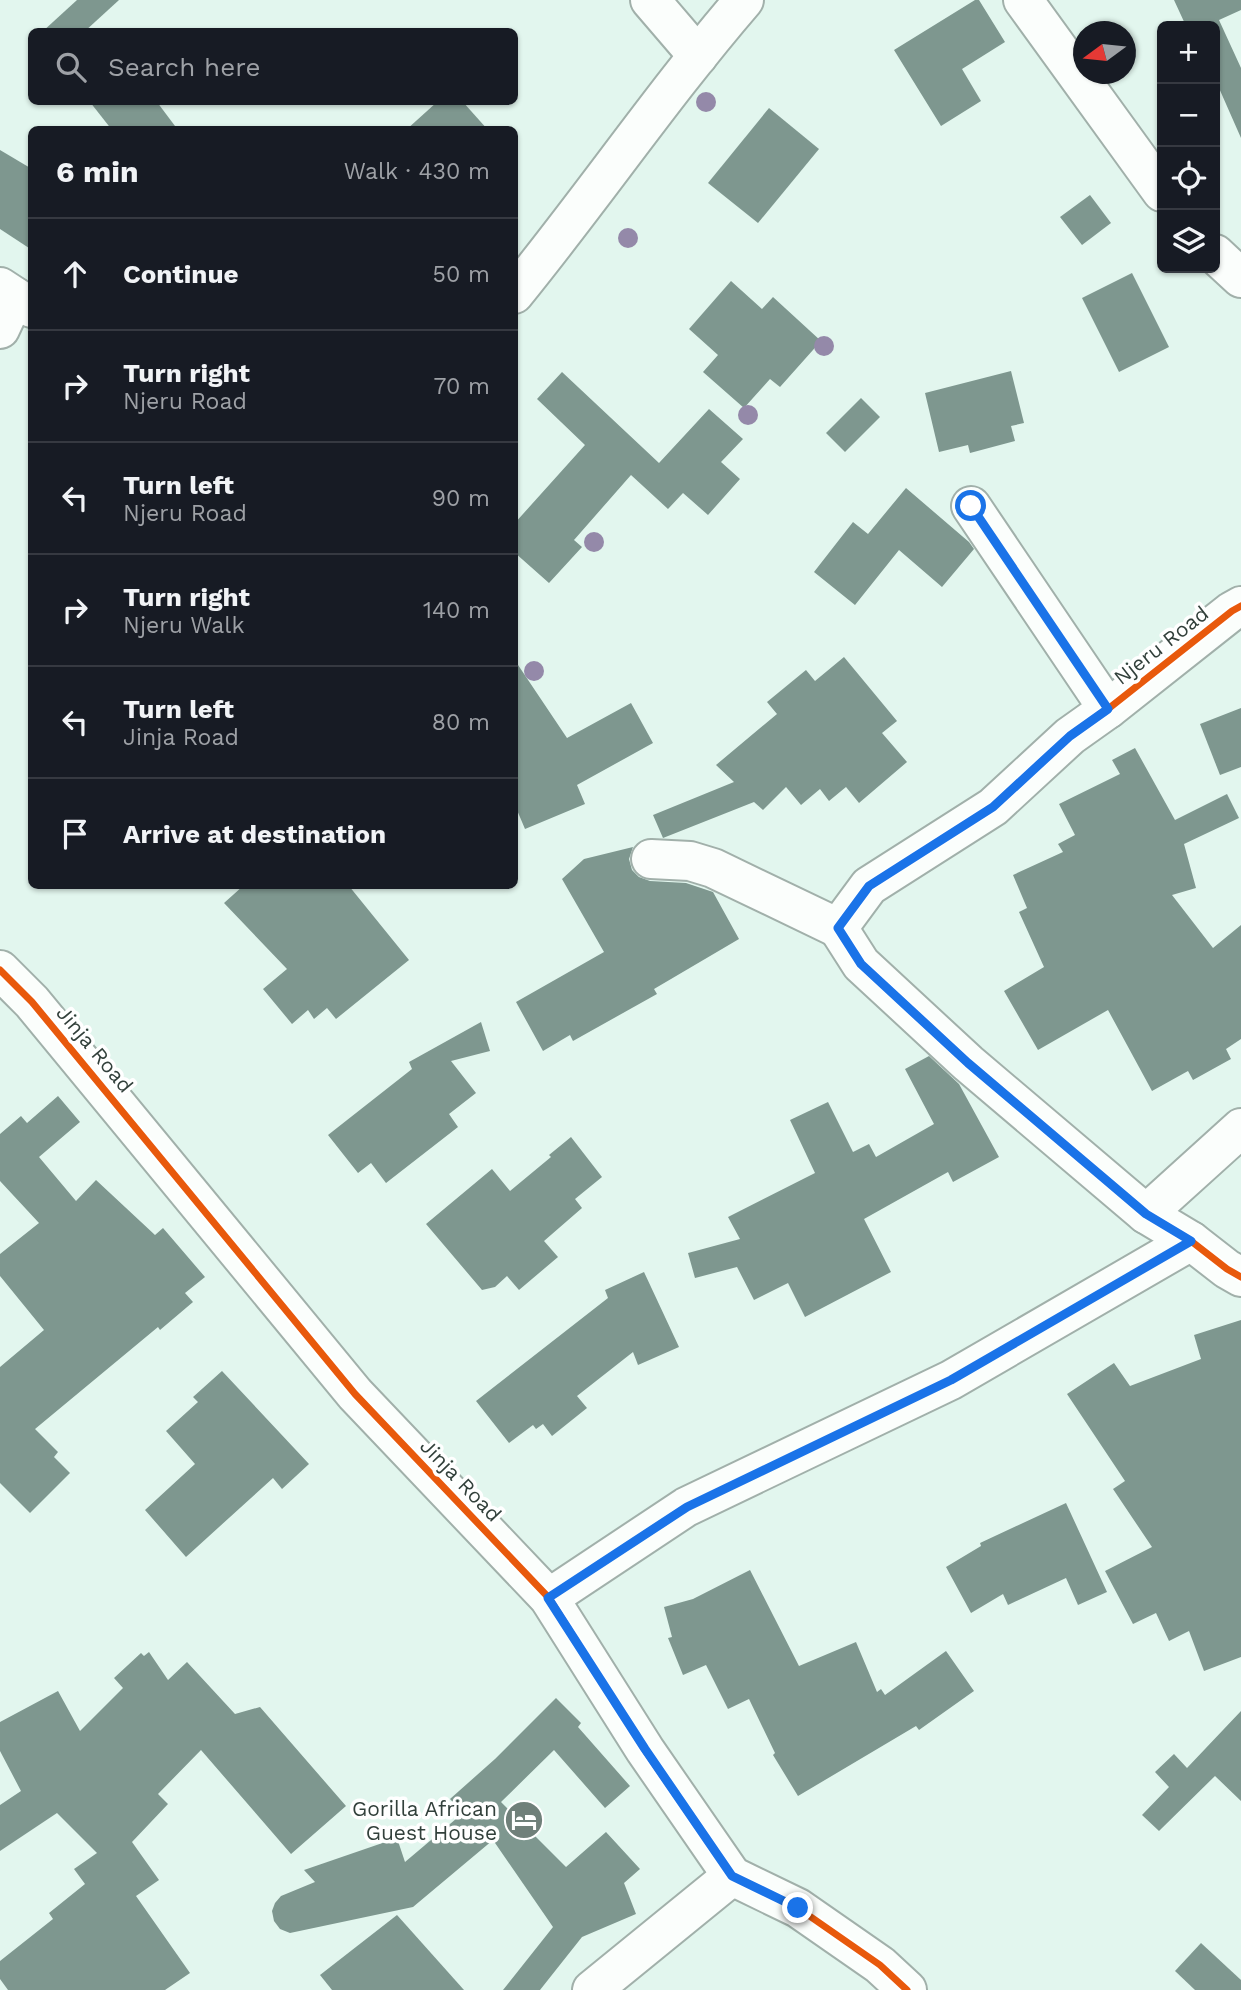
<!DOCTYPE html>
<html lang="en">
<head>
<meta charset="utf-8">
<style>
  :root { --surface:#171b24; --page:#242831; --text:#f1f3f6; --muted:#9ea1a6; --line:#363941 }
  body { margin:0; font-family:"Work Sans",sans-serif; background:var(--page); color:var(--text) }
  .controls { position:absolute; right:21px; top:21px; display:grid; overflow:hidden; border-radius:10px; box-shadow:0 2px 5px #0004 }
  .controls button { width:63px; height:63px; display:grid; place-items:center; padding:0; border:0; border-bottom:2px solid var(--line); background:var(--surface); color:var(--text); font:35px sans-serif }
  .compass { position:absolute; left:1073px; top:21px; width:63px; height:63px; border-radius:50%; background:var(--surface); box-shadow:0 2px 5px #0004; rotate:255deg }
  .stop { position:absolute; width:21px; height:21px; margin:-16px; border:5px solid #1a73e8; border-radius:50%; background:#fff }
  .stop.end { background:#1a73e8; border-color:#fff; box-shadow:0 2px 7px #0008 }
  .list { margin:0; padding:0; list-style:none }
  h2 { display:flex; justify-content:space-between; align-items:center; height:91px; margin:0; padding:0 28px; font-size:30px }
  h2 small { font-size:23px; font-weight:400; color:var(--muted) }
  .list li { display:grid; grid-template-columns:46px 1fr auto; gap:21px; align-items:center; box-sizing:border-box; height:112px; padding:0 28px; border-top:2px solid var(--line) }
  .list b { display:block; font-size:26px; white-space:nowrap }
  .list p { margin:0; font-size:23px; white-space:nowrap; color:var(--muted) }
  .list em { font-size:23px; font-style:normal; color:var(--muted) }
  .icon { flex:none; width:38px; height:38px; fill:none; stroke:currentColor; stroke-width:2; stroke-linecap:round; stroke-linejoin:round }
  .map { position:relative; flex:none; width:1241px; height:1990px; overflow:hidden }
  .search { position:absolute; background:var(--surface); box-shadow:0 2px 5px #0004; left:28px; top:28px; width:490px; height:77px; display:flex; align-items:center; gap:18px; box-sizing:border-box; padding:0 24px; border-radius:10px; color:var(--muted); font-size:26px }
  .panel { position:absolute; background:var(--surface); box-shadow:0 2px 5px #0004; left:28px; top:126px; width:490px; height:763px; border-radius:10px }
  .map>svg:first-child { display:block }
  .building { fill:#7e978f }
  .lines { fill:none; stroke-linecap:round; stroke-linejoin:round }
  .street-casing { stroke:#a1b0aa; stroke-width:42 }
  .secondary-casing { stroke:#a1b0aa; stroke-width:42 }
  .street { stroke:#fbfefc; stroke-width:38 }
  .secondary { stroke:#fbfefc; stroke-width:38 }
  .cycleway-casing { stroke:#fff; stroke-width:11 }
  .cycleway { stroke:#e8590c; stroke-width:7 }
  .tree { fill:#9489a9 }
  .route { stroke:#1a73e8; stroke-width:9 }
  .labels { text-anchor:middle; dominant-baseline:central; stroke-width:7; stroke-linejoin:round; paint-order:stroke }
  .street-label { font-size:21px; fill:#32403b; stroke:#fff }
  .poi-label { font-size:21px; fill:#32403b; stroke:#fff; text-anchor:end }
</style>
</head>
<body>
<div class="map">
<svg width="1241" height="1990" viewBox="0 0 1241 1990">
  <rect width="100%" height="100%" fill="#e2f6ee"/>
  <g class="building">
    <path d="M77,0H119L84,32H42Z"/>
    <path d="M975,0H979L1005,42L962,69L981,101L941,126L894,50Z"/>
    <path d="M1174,0H1241V10L1219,20L1241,68V138L1215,79V26H1186Z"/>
    <path d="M90,102H157L178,130H112Z"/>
    <path d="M437,102H463L488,130H406Z"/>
    <path d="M769,108L819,149L758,223L708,183Z"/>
    <path d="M0,150L32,169V250L0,229Z"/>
    <path d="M1090,195L1111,223L1082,245L1060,217Z"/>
    <path d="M1132,273L1169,347L1119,372L1082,298Z"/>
    <path d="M731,281L762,309L773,297L821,341L780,387L770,379L744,408L703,372L718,355L689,329Z"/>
    <path d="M1011,371L1024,423L1011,426L1015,441L970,453L968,445L939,452L925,393Z"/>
    <path d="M562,372L659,463L709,409L743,439L721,462L740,479L708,515L683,493L668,509L631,475L574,540L582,547L549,583L514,552V524L585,445L537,399Z"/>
    <path d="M861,398L880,417L845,452L826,433Z"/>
    <path d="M906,488L969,542L974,549L942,587L899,550L855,605L814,572L853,522L868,534Z"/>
    <path d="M844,657L897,721L882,733L907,762L859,803L846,787L829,801L820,789L801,805L786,787L763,810L754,802L663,838L653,815L734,782L716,765L777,714L767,702L806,670L815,681Z"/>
    <path d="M514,659L567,738L631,703L653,743L577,785L585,804L525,829L514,803Z"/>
    <path d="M1241,708V767L1220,775L1200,724Z"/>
    <path d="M1135,748L1175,820L1227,794L1239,818L1184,844L1196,888L1172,895L1213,948L1241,925V1039L1226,1049L1231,1059L1193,1080L1188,1071L1152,1091L1108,1010L1038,1050L1004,991L1044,967L1019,912L1027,908L1013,875L1063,852L1058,844L1075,835L1059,804L1120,774L1112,760Z"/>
    <path d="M633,847L629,859L632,870L639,877L650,881L686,883L713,892L739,939L654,989L657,994L573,1041L570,1035L543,1051L516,1002L604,952L562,879L584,859Z"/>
    <path d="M243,886H349L409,960L336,1019L327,1008L314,1019L308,1010L292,1024L263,989L287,969L224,903Z"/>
    <path d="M481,1022L490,1051L451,1061L476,1093L449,1114L458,1127L386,1183L371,1163L358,1173L328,1135L412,1069L409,1062Z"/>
    <path d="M929,1056L959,1084L999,1157L953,1182L948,1172L864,1219L891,1272L805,1317L788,1283L754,1300L737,1267L695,1278L688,1253L740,1239L728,1217L815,1173L790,1120L828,1102L853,1152L869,1144L876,1157L934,1124L905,1069Z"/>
    <path d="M58,1096L80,1122L39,1157L76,1201L96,1180L155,1235L163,1228L205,1277L185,1293L193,1302L160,1330L158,1327L35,1429L58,1452L54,1457L70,1473L30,1513L0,1483V1367L44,1330L0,1276V1254L39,1223L0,1181V1134L21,1116L27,1123Z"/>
    <path d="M571,1137L602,1177L575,1199L582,1208L544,1241L558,1257L519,1290L507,1276L495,1287L482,1290L426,1224L492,1169L510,1191L551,1157L549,1155Z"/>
    <path d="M644,1272L679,1347L638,1365L633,1352L577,1396L587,1408L552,1436L543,1424L536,1429L533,1425L509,1443L476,1401L608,1298L605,1290Z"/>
    <path d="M1241,1320V1657L1204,1671L1189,1631L1169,1641L1156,1613L1133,1624L1105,1571L1152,1547L1113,1489L1125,1481L1067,1394L1114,1363L1130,1386L1201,1359L1194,1335Z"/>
    <path d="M222,1371L309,1464L282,1489L273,1478L186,1557L145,1510L195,1464L166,1431L198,1402L193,1397Z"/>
    <path d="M1066,1503L1107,1592L1078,1605L1066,1578L1008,1605L1003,1594L971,1613L946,1567L981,1546L980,1543Z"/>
    <path d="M750,1570L799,1666L856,1642L877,1692L881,1689L885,1695L946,1651L974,1691L919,1730L916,1726L798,1796L773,1755L775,1753L749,1699L728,1709L706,1665L683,1675L668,1638L672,1637L664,1607L693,1599Z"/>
    <path d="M149,1652L168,1680L187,1662L235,1714L260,1707L346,1806L291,1854L201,1750L158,1794L168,1804L132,1842L159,1880L136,1896L190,1973L165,1990H8L0,1979V1961L53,1919L49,1913L85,1884L74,1869L97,1853L57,1813L0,1851V1805L21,1791L0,1751V1722L58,1691L80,1731L123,1688L114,1678L141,1653L144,1656Z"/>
    <path d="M556,1698L581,1723L578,1727L630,1786L605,1808L554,1750L501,1802L566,1867L606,1832L640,1869L624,1883L636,1914L582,1937L540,1990H503L553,1927L493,1840L413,1907L290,1933L280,1929L274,1921L272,1911L275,1903L281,1896L315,1882L304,1870L397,1838L405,1862L463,1813L450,1799L495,1759Z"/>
    <path d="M1241,1711V1801L1215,1776L1159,1831L1142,1815L1169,1787L1155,1772L1174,1754L1187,1768Z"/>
    <path d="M397,1915L464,1990H332L320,1975Z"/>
    <path d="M1201,1943L1241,1980V1990H1195L1175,1971Z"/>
  </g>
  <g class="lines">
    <g class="street-casing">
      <g id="street">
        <path d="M650,0L698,56"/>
        <path d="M1023,0L1162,192"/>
        <path d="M1215,254L1241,278"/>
        <path d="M0,329L15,297"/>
        <path d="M971,506L1108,709"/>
        <path d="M1241,606L1232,611L1108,709L1070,736L993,807L869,886L838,928L861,964L968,1063L1146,1214L1191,1241L1227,1269L1241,1277"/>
        <path d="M651,859L690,861L713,868L838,928"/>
        <path d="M0,970L32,1002L355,1394L549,1598L645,1750L732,1876L798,1908L880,1965L907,1990"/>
        <path d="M1146,1214L1241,1128"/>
        <path d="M549,1598L686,1507L951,1380L1191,1241"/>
        <path d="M592,1990L732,1876"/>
      </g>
    </g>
    <g class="secondary-casing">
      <g id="secondary">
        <path d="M0,287L32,308"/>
        <path d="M514,294C593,197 663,94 744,0"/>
      </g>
    </g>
    <use href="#street" class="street"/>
    <use href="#secondary" class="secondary"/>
    <g class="cycleway-casing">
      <g id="cycleway">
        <path d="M1241,606L1232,611L1108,709L1070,736L993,807L869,886L838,928L861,964L968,1063L1146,1214L1191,1241L1227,1269L1241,1277"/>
        <path d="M0,970L32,1002L355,1394L549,1598L645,1750L732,1876L798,1908L880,1965L907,1990"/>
      </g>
    </g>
    <use href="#cycleway" class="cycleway"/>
  </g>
  <g class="tree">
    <circle cx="706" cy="102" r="10"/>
    <circle cx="628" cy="238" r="10"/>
    <circle cx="824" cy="346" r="10"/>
    <circle cx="748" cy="415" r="10"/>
    <circle cx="594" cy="542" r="10"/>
    <circle cx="534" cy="671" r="10"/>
  </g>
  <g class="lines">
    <path class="route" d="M798,1908L732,1876L645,1749L548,1598L687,1507L951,1380L1191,1241L1146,1214L968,1063L861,964L838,928L869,886L993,807L1070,736L1108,709L971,506"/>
  </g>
  <defs>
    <g id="hotel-disc" transform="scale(2.0125)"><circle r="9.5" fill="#70807a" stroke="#fff"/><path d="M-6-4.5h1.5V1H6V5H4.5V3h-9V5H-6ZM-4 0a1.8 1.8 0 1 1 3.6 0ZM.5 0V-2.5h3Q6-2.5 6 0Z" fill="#fff"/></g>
  </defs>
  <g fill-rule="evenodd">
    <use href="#hotel-disc" x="524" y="1820"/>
  </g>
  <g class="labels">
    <g class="street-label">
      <text transform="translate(1161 645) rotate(-38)">Njeru Road</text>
      <text transform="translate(95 1049) rotate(50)">Jinja Road</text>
      <text transform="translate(461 1480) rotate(46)">Jinja Road</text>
    </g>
    <g class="poi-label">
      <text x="497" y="1808">Gorilla African<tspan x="497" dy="24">Guest House</tspan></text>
    </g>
  </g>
</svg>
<div class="controls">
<button>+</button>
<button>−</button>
<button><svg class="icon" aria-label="locate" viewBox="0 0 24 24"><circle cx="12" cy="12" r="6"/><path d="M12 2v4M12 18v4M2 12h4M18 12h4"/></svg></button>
<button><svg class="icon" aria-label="layers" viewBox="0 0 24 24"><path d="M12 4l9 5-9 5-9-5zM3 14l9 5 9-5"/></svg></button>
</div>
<svg class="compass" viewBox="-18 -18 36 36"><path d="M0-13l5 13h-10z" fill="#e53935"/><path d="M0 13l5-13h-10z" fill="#9ea1a6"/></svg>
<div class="stop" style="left:971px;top:506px"></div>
<div class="stop end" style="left:798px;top:1908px"></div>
<div class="search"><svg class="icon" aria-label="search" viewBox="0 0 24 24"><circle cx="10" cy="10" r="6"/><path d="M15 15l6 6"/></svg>Search here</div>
<section class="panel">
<h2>6 min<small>Walk · 430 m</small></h2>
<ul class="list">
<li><svg class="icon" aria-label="ahead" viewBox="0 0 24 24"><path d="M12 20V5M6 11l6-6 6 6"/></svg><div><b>Continue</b></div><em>50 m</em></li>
<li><svg class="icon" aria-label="right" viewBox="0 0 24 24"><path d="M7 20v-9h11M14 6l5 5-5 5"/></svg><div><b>Turn right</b><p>Njeru Road</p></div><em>70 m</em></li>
<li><svg class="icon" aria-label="left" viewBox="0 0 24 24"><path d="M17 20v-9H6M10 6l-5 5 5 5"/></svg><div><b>Turn left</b><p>Njeru Road</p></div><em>90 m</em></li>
<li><svg class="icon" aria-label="right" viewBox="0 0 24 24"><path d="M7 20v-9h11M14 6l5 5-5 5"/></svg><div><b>Turn right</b><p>Njeru Walk</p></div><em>140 m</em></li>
<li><svg class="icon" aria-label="left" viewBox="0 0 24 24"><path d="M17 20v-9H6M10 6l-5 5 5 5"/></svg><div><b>Turn left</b><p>Jinja Road</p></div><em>80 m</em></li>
<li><svg class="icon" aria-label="arrive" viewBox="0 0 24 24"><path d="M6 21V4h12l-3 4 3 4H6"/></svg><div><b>Arrive at destination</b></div></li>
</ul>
</section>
</div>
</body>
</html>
